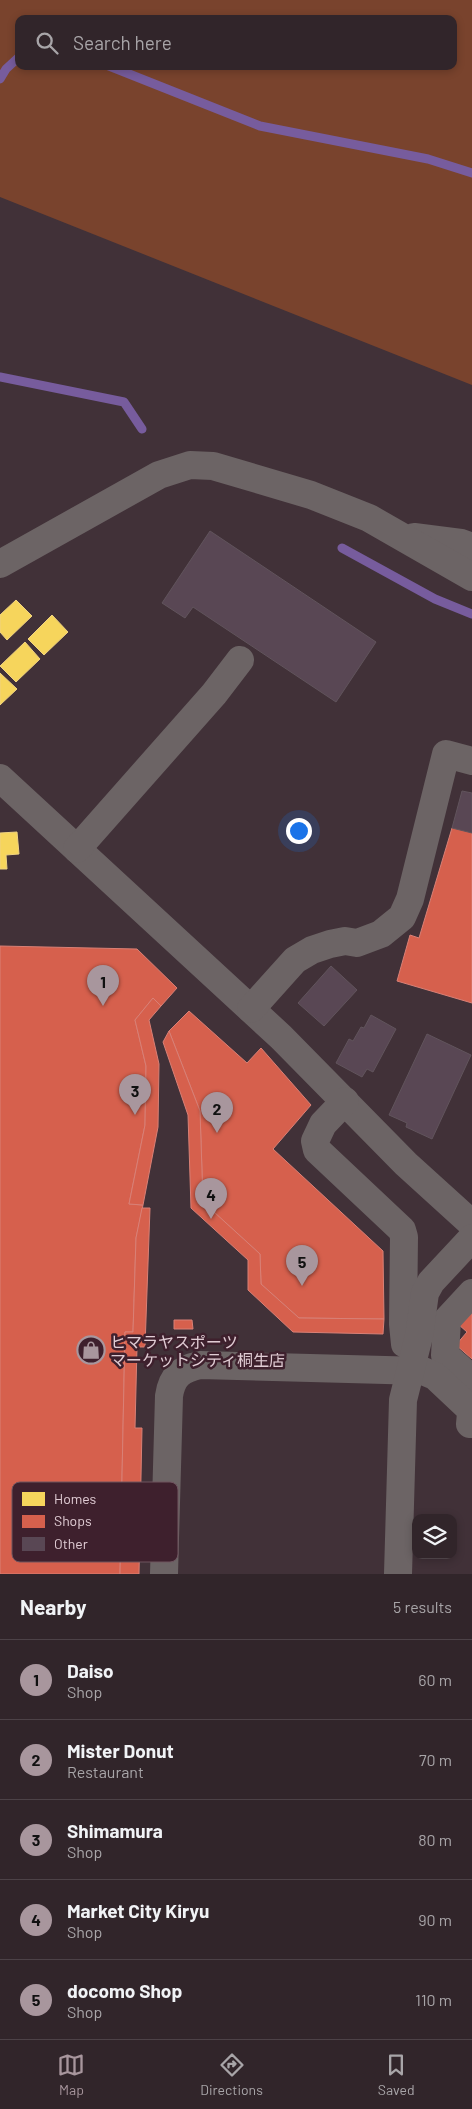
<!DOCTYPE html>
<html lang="en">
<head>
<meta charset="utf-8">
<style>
  :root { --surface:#31252a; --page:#3d3136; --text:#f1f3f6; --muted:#a8a5a8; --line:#4c4247; --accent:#a8969d }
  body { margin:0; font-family:Barlow,"Noto Sans JP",sans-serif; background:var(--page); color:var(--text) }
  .controls { position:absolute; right:15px; bottom:15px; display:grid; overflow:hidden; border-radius:10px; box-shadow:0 2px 8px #0003 }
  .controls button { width:45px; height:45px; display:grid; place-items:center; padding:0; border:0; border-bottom:1px solid var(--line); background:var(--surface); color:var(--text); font:25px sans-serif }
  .you { position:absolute; left:298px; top:830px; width:18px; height:18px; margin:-12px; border:4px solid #fff; border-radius:50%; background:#1a73e8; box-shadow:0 0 0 8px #1a73e833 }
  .badge { display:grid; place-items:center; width:32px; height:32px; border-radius:50%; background:var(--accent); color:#111; font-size:16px; font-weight:700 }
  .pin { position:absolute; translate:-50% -41px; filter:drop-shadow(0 1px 2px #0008) }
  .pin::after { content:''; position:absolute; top:26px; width:18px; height:15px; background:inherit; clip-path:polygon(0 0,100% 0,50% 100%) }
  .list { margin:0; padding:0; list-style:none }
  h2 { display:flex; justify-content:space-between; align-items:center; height:65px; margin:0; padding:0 20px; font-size:21px }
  h2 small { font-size:16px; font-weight:400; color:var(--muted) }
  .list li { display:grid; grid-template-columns:32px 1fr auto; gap:15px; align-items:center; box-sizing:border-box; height:80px; padding:0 20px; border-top:1px solid var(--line) }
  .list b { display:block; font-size:19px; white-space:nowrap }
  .list p { margin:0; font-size:16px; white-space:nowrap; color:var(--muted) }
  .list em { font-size:16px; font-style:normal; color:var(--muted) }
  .icon { flex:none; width:28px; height:28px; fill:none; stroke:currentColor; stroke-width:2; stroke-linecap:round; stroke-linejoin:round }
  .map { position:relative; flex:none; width:472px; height:1574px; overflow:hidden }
  .search { position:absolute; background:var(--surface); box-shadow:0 2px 8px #0003; left:15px; right:15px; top:15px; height:55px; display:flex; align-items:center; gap:12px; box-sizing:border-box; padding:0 18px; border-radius:10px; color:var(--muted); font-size:19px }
  .sheet { height:465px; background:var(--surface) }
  nav { display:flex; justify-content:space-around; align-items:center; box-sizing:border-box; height:70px; border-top:1px solid var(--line); background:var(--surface); font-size:14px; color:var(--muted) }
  nav a { display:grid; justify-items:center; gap:2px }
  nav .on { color:var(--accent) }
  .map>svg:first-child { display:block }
  .green { fill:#79432d; fill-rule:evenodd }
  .homes { fill:#f6d55c; stroke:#efd280 }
  .shops { fill:#d6604d; stroke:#d98076 }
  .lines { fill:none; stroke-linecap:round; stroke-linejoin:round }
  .stream { stroke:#775c9d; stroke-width:9 }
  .building { fill:#594754; stroke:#61545c }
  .minor { stroke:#6c6465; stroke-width:28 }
  .labels { text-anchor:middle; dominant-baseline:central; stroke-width:5; stroke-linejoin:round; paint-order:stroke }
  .poi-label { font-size:16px; fill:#e0ccd4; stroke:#3e202d; text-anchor:start }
  .key { fill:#3e202d; stroke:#6f545f; stroke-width:1 }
  .key-label { font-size:14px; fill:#e0ccd4 }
</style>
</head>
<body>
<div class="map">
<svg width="472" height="1574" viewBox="0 0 472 1574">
  <rect width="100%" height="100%" fill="#413138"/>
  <path class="green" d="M0,0H472V385L0,197ZM19,19H453V66H19Z"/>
  <g class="homes">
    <path d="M16,600L32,616L7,640L0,632V615Z"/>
    <path d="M52,615L68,632L44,655L28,639Z"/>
    <path d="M25,642L40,659L16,682L0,666Z"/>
    <path d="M0,673L17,689L0,705Z"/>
    <path d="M17,832L19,854L6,855L7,869H0V833Z"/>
  </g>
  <g class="shops">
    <path d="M455,826L472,831V1003L397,981L410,935L419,938L452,828Z"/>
    <path d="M0,946L137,949L177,988L161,1006L153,998L135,1020L146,1066L145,1125L129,1204L143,1205L136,1238L133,1332H125L120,1574H0Z"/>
    <path d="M153,998L161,1006L149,1020L159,1064L158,1127L143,1205L129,1204L145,1125L146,1066L135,1020Z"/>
    <path d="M189,1011L247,1063L261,1048L311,1105L273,1149L383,1251L384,1319L299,1318L261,1284L260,1254L203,1202L200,1111L169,1031Z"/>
    <path d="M169,1031L200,1111L203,1202L260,1254L261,1284L299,1318L384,1319L383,1334L293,1332L248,1290V1260L191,1208L188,1115L163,1042Z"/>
    <path d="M142,1208H150L145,1347H137L135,1428H142L139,1574H120L125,1332H133L136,1238Z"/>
    <path d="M472,1308V1359L456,1345L467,1332L458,1324Z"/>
    <path d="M174,1320H192L193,1329H174Z"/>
  </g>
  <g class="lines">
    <g class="stream">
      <path d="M109,66L260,126L428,159L472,173"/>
      <path d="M0,79L6,69L19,57"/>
      <path d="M0,377L124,402L142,429"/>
      <path d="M342,548L435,599L472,614"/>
    </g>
  </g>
  <g class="building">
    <path d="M210,531L376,642L336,702L193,607L185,618L162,603Z"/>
    <path d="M462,791L472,793V833L452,828Z"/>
    <path d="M331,966L357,990L324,1026L298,1003Z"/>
    <path d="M371,1015L396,1029L373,1072L367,1069L362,1077L336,1063L349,1039L353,1041L361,1027L364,1028Z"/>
    <path d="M427,1034L471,1055L432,1139L406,1127L407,1123L389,1115Z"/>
  </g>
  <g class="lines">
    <g class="minor">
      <path d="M414,537L461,543L472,547"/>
      <path d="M0,564L159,475L190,465L213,466L311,495L369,518L472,577"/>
      <path d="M0,778L281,1037L406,1164L472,1224"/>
      <path d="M77,849L214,694L240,660"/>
      <path d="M251,1009L295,960L312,950L330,944L345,941L357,943L381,934L402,917L410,899L446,754L472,761"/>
      <path d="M345,1101L323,1124L315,1141L317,1150L402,1230L404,1237L403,1324L405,1344"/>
      <path d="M472,1293L447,1320L445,1355L472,1379"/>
      <path d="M164,1574L169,1396C172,1376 181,1369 200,1365L423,1371L435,1376L469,1408L471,1413L470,1424H472"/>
      <path d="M398,1574L403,1400L419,1336L425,1293L431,1282L472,1238"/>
    </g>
  </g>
  <defs>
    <g id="shop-ring" transform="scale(1.4375)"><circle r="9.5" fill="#3e202d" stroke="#a8969d" stroke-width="1.5"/><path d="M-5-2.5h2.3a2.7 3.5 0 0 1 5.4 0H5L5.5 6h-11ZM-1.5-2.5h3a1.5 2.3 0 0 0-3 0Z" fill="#a8969d"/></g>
  </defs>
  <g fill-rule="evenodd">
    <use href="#shop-ring" x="91" y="1350"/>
  </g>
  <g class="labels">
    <g class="poi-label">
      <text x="110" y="1341">ヒマラヤスポーツ<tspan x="110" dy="18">マーケットシティ桐生店</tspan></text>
    </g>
  </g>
  <rect x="12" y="1482" width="166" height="80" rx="8" class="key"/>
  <rect x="22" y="1492" width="23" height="14" fill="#f6d55c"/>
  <rect x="22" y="1515" width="23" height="13" fill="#d6604d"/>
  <rect x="22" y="1537" width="23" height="14" fill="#594754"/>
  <g class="key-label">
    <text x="54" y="1504">Homes</text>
    <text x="54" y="1526">Shops</text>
    <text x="54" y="1549">Other</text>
  </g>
</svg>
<div class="controls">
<button><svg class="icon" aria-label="layers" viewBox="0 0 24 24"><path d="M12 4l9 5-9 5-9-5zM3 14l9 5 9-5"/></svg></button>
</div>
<div class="you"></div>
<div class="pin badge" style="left:103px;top:1006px">1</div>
<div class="pin badge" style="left:217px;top:1133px">2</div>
<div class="pin badge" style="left:135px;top:1115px">3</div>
<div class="pin badge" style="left:211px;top:1219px">4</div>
<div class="pin badge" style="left:302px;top:1286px">5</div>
<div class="search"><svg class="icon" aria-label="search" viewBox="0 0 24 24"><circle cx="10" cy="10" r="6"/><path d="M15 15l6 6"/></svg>Search here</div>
</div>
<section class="sheet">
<h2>Nearby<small>5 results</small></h2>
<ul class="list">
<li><span class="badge">1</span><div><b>Daiso</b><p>Shop</p></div><em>60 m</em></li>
<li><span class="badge">2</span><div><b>Mister Donut</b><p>Restaurant</p></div><em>70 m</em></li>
<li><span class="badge">3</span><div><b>Shimamura</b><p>Shop</p></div><em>80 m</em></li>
<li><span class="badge">4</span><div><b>Market City Kiryu</b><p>Shop</p></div><em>90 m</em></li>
<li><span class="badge">5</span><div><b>docomo Shop</b><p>Shop</p></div><em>110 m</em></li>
</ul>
</section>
<nav>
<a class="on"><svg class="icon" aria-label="map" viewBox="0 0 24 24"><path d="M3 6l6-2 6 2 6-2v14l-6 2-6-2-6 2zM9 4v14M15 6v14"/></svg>Map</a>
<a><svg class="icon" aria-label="directions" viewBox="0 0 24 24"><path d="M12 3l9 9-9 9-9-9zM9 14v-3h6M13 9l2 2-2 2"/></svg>Directions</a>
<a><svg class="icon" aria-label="saved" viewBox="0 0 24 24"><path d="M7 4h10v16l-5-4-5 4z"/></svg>Saved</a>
</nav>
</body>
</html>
